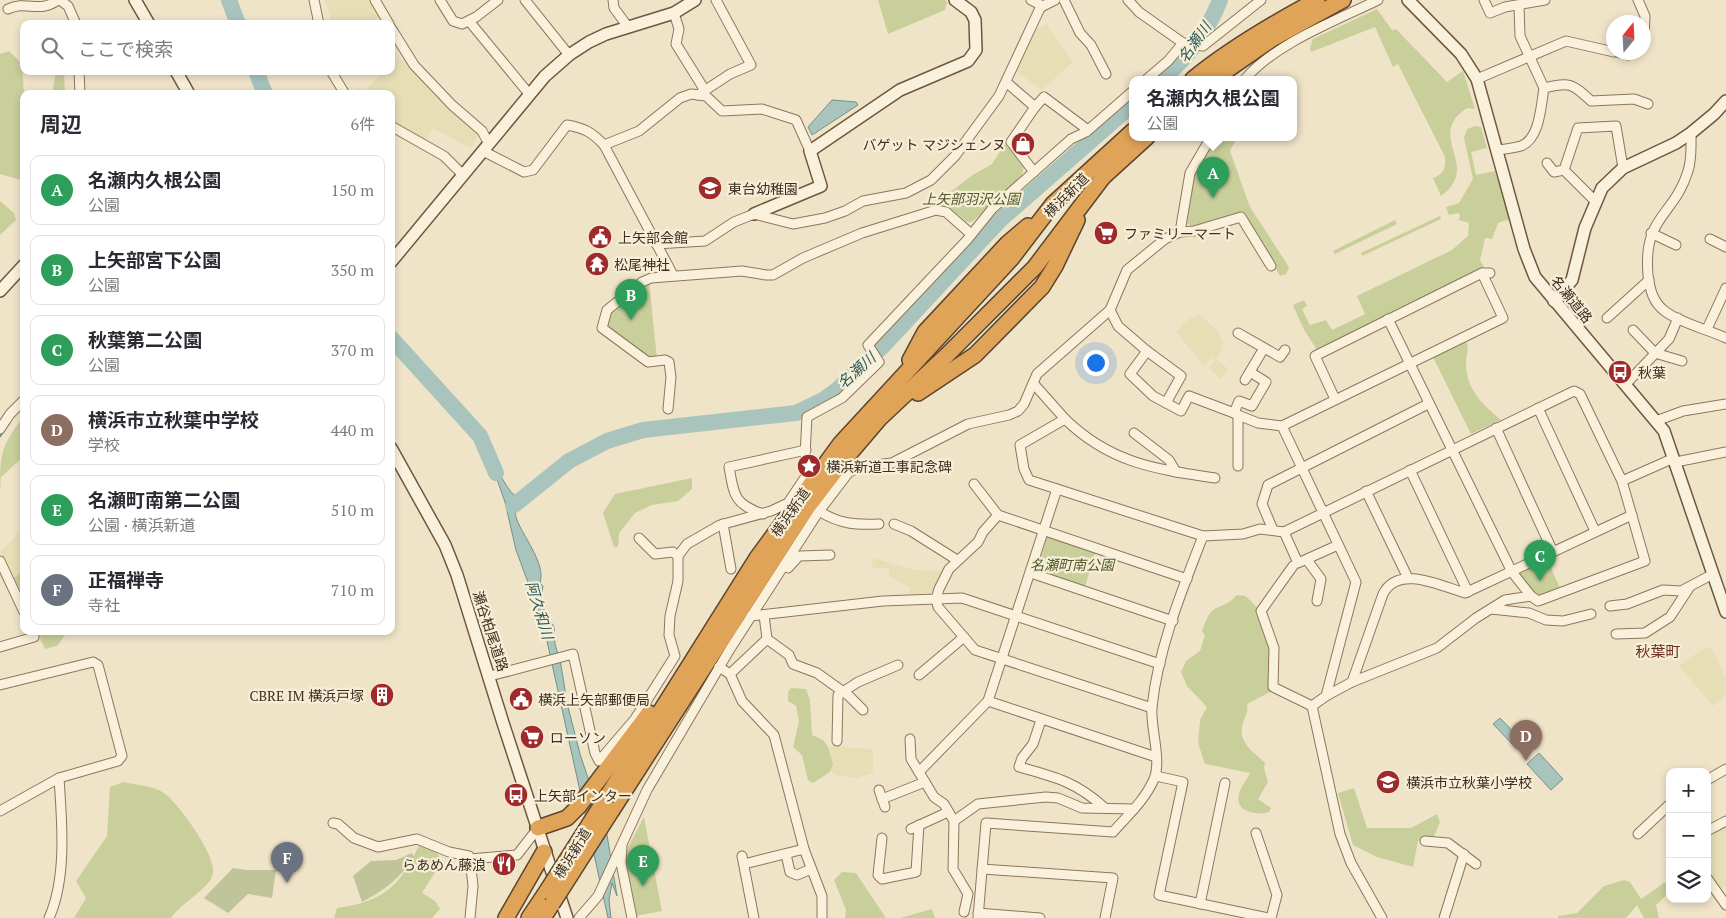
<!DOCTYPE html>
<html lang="ja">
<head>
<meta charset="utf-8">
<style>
  :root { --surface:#fff; --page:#f7f7f7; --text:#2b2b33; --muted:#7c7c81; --line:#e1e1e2; --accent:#7c3aed }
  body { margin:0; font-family:"PT Serif","Noto Sans JP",serif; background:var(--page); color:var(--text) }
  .controls { position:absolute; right:15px; bottom:15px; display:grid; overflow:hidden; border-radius:10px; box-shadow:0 2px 8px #0003 }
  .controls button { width:45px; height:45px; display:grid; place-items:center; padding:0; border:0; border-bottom:1px solid var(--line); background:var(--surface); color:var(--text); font:25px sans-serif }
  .compass { position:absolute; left:1606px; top:15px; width:45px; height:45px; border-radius:50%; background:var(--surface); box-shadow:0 2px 8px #0003; rotate:18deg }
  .you { position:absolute; left:1095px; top:362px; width:18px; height:18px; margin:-12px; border:4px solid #fff; border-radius:50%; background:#1a73e8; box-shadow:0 0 0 8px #1a73e833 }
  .badge { display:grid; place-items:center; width:32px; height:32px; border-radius:50%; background:var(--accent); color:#fff; font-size:16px; font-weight:700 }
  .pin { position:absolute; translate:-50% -41px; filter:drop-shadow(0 1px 2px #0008) }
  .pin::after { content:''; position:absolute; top:26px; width:18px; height:15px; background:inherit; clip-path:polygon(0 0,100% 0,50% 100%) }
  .popup { position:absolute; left:1129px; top:76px; width:168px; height:65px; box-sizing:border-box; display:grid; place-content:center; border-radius:10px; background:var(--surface); filter:drop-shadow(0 1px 4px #0005); font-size:16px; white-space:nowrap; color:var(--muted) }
  .popup b { font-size:19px; color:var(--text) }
  .popup::after { content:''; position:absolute; left:50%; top:100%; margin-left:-10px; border:10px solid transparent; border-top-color:var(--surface) }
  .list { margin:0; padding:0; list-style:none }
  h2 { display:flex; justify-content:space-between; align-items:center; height:65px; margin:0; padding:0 20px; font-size:21px }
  h2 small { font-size:16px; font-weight:400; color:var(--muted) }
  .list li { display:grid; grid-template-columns:32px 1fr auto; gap:15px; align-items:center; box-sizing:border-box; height:70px; margin:0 10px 10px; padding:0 10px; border:1px solid var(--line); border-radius:10px }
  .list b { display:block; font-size:19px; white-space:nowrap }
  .list p { margin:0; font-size:16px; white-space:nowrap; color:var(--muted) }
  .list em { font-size:16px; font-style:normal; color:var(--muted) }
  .icon { flex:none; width:28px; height:28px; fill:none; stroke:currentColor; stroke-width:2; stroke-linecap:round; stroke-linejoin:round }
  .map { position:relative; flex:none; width:1726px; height:918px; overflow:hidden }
  .search { position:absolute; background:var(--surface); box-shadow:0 2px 8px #0003; left:20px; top:20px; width:375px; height:55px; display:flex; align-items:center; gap:12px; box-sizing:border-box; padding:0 18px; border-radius:10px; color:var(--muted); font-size:19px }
  .panel { position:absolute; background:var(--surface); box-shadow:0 2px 8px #0003; left:20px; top:90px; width:375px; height:545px; border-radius:10px }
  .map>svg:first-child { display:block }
  .farmland { fill:#e6deb5 }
  .green { fill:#c9cf9b }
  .cemetery { fill:#bfc49a }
  .water { fill:#a9c4bc; stroke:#6f938a }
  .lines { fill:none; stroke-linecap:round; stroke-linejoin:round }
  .stream { stroke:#6f938a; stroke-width:2.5 }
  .river { stroke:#a9c4bc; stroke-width:16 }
  .street-casing { stroke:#8d765c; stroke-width:11 }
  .secondary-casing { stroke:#6f573f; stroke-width:14 }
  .highway-casing { stroke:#5b4430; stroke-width:18 }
  .street { stroke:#faf1dc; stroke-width:9 }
  .secondary { stroke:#faf1dc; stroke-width:11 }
  .highway { stroke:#e0a458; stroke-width:15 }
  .highway-bridge-casing { stroke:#5b4430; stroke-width:18; stroke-linecap:butt }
  .highway-bridge { stroke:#e0a458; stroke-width:15 }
  .labels { text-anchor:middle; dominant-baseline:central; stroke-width:4.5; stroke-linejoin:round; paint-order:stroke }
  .poi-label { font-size:14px; fill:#3d2e20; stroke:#f7eed8; text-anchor:start }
  .street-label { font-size:14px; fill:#3d2e20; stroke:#f7eed8 }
  .park-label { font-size:14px; font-style:italic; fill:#4d5a26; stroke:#f7eed8 }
  .water-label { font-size:15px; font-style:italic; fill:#2f5d5a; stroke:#f7eed8 }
  .neighbourhood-label { font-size:15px; fill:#6b2e1e; stroke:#f7eed8 }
</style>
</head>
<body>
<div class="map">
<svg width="1726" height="918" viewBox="0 0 1726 918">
  <rect width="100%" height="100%" fill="#f0e4c8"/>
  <g class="farmland">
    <path d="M325,0H372L380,16L369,24H332Z"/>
    <path d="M1046,24L1073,62L1042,90L1016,71L1032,32Z"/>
    <path d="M398,56L402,61L407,57L480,134L470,148L433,128L425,141L391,122V94H352L359,88L363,92L384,71H391V63Z"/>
    <path d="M1199,315L1216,329L1224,342L1221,345L1223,350L1216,359L1228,369L1221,379L1209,368L1215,361L1212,358L1203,365L1176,332L1187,320Z"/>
    <path d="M24,528V569L13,579L1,555V551Z"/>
    <path d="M873,558L915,570L944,571L931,593L910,594V588L889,576V569L872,567Z"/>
    <path d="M1711,647L1726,679V694L1713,706L1679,666L1701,650Z"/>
    <path d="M833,746L873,749V773L856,778L835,775L830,769L828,749Z"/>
    <path d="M1726,825V886L1720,891L1707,873V834Z"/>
  </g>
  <g class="green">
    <path d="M878,0H945L947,2L945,10L888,34Z"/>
    <path d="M1377,9L1392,30L1396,29L1447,82L1463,71L1475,109L1467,108C1424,136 1483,166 1441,196L1433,178C1444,174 1446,168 1445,157L1398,64L1393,67L1375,27L1311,52L1310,48L1313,39Z"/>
    <path d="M9,51L22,64L24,94V181L0,174V54Z"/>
    <path d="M56,71H64L65,94H52Z"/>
    <path d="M1475,126L1481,127L1487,148L1471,152L1476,175L1495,171L1510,219L1498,223L1492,239L1485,238L1480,260L1484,267L1317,350L1303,328L1293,305L1304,300L1307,306L1302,309L1310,325L1326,320L1332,330L1365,314L1357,296L1452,250L1468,236L1469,223L1459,220L1460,215L1458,213L1449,215L1446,207L1459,203L1473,179L1464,138L1467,129Z"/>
    <path d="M1216,137H1237L1230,151L1250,207L1289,267L1286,274L1280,276L1244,213L1191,226L1187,223L1193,173Z"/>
    <path d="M1005,144L1024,165L1022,177L972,222H967L940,200L971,176L992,164Z"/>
    <path d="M0,201L14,213L16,220L0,235Z"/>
    <path d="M1440,216L1441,219L1362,256L1361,253Z"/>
    <path d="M1395,220L1397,224L1335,254L1333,251Z"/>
    <path d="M649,282L657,358H649L606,327L611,312Z"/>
    <path d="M1466,341C1470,350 1466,353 1466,363C1466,389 1482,404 1501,420L1471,434L1433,357Z"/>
    <path d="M24,416V456L1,477L0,494C0,454 0,447 24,416Z"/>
    <path d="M692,478V489L678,501L652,505L635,513L619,533L618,547H614L603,513L615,494Z"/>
    <path d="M1047,537L1095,553L1085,587L1039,571L1038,569Z"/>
    <path d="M1547,559L1560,588L1539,597L1515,574Z"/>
    <path d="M24,570V598L14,578Z"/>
    <path d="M1237,595L1245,596C1273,616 1272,660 1274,690L1247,704C1249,714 1243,718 1242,727C1239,744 1255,753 1265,763L1264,768L1268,782L1258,799L1271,808L1269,812C1257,816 1234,812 1239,794C1240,787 1247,780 1250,773L1205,764L1198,743L1200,720L1207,707L1187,686L1181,672L1186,661L1200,651L1205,635L1202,632C1213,597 1218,615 1237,595Z"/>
    <path d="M37,631H68L57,646L45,649Z"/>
    <path d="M791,688L806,689L810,700L812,735L823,740L828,747L833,764L830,772L813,783L808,780L802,755L793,747L799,721L796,706L788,701V692Z"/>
    <path d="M124,782C135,785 155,786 164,793C179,804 217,856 213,874C209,889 182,902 171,918H74L86,898L76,881L107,836L110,787Z"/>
    <path d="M1354,788L1367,828H1411L1437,814L1440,822L1433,839L1418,841L1413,867L1377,857L1353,845L1338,793Z"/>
    <path d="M644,817L662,911L635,916L625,861L628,847Z"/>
    <path d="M419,845L434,848L442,861L422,893L435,901L440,909L432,918H334L337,908C382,902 401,886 419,845Z"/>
    <path d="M842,872L856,873L886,918H845L846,910L834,880Z"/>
    <path d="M1624,880L1630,882L1641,899L1664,883H1670V892L1656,905L1659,918H1644L1637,905L1626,918H1558V916L1577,913L1604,886Z"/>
    <path d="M932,909L935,918H900Z"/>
  </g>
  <g class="cemetery">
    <path d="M412,853L414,857C401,878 383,891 362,902L353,876L371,861L396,860Z"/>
    <path d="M233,868L246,870H276L272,898L248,894L228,913L204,898Z"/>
  </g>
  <g class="water">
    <path d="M832,100L856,102L858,105L812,135L808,127Z"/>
    <path d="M482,437C490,451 505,493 518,497L530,489C527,496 519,502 516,508C509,522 548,559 540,583L543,586L541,600L545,613L554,627L555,644L561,665L567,703L580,754L607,835L617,896L612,883L609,900L611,918H608L543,623L516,550L505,502Z"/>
    <path d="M1500,718L1523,742L1516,748L1493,724Z"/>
    <path d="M1539,753L1563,779L1551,790L1527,764Z"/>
  </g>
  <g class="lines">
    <path class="stream" d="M0,436L9,423"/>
    <g class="river">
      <path d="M229,0L238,24"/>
      <path d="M256,71L265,94"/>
      <path d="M1162,79C1187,58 1208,31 1220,0"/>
      <path d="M391,338L480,436L496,473"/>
      <path d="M513,506L569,461L607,441L643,430L796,413L823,400L837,390L883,346L1000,220L1133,104"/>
    </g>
    <g class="street-casing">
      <g id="street">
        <path d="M60,0L68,6L76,24"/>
        <path d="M314,0L319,24"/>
        <path d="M375,0L389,24"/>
        <path d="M440,0L453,21L462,24L476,17L498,0"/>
        <path d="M525,0L569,55"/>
        <path d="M613,0L614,8L628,27"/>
        <path d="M1031,0L1043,6L1055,0"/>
        <path d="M1064,0L1080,33L1091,45L1106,74"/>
        <path d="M1128,0L1139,12L1183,43L1203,46L1261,0"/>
        <path d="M1484,0L1490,13L1505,7L1545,0"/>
        <path d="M1638,0L1645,16L1644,38"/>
        <path d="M1519,6L1520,36L1544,88"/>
        <path d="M8,9C27,0 39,14 58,0"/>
        <path d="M674,13L679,29L676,44L704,89"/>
        <path d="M469,21L530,95"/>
        <path d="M391,28L414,65L452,105L482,131L489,144"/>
        <path d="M1617,52L1628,55L1631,52"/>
        <path d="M79,71L80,94"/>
        <path d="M331,71L345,94"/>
        <path d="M1147,79L1168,61L1183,43"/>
        <path d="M1245,79C1276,43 1335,21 1378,0"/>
        <path d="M1477,79L1566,41L1614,52"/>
        <path d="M1006,82L1035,107"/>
        <path d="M698,95L730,74L751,65L716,0"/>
        <path d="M391,126L444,156L463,175"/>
        <path d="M1691,133C1691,146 1692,159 1688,171C1674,217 1643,215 1648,275C1650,290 1653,303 1666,312C1683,324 1707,329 1726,338"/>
        <path d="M604,145L639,131L680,98L691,94L706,96L722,111L762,109L796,120L810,151"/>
        <path d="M1497,150C1505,149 1514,148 1521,146C1540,139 1541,105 1544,88C1570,82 1572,83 1591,101L1634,99L1648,104"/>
        <path d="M483,151L524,172L533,170L567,125C584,128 592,132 604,145L673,275"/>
        <path d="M1547,163L1554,172L1564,170"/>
        <path d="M1034,172L1011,142L1035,107L1044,97L1088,130"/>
        <path d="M1596,202L1564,170L1578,128L1616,126L1623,168"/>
        <path d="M1180,232L1194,231L1241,217L1271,266"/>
        <path d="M1651,233L1676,245"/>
        <path d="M1710,239L1726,247"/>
        <path d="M656,244L705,241L734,222L754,214L793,224L825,218L845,211L863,201L906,193L931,180L955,156L999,96L1041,6"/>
        <path d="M1110,310L1118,326L1147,351L1130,374L1153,396L1181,411L1189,396L1234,413"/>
        <path d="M1607,318L1649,280"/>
        <path d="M1707,329L1726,288"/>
        <path d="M1633,330L1655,353L1682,361"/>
        <path d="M1238,333L1280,357L1285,350"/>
        <path d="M1147,351L1181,376L1166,403"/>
        <path d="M1245,380L1264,348"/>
        <path d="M1625,385L1669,339L1678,318"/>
        <path d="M1335,399L1315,356L1482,273H1490"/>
        <path d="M1538,408L1595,531"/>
        <path d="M668,409L671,377L669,362L665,360L648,362L602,328L607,310L642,282L651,278L742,271L766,275H773L803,258L862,233L936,210L946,212L971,234"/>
        <path d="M1238,415L1258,423L1282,426L1356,582L1326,696L1312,706L1340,834L1351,863L1382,918"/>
        <path d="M1065,419C1110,463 1155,469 1215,478"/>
        <path d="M1656,421L1683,411L1726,404"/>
        <path d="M1282,426L1503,318L1482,273"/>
        <path d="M1496,428L1553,552"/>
        <path d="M0,429L10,414L24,400"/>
        <path d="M1134,433L1169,460L1176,472"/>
        <path d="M805,455L807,417L842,398L879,362L868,345L967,240L992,209L1071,139L1086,132L1133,91"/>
        <path d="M1676,462L1726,452"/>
        <path d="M1238,466V415L1234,413L1239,401L1252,406L1266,382L1250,372"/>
        <path d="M1410,470L1468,592"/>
        <path d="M974,484L998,515L1187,579"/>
        <path d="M1057,489L1203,536L1243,534L1260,529L1284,532L1574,391L1580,394L1622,481L1674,458"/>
        <path d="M1366,491L1407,576"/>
        <path d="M819,511C839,524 855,525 879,524"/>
        <path d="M763,514C733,504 734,494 729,467L806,450"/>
        <path d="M998,515L983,532L978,542L949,569L939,589L936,599L938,607L975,650L1152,708"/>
        <path d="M723,524L731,569"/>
        <path d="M894,524L911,531L957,560"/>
        <path d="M1273,530L1262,504L1268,485L1428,404"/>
        <path d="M1284,532L1298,563L1338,545"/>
        <path d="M639,538L655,554L673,552L678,556"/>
        <path d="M1307,560L1321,579L1317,601"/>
        <path d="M0,561L24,612"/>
        <path d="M1293,566L1261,611L1274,648L1273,687L1312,706"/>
        <path d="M788,568L799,556L830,555"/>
        <path d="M1031,573L1173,621"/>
        <path d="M1531,596L1538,601L1645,561L1622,481"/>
        <path d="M1610,606L1627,604L1663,590L1681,591L1713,574"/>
        <path d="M1491,609L1529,613L1546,620L1563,621L1591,614"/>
        <path d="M764,615L767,639L789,655L793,664L817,673L849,696L863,710"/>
        <path d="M751,616L883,601L962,598L1160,664"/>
        <path d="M1616,634L1645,633L1670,617L1689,588"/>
        <path d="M0,647L34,637L32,631"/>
        <path d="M719,667L730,674L742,701L774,735L804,849L822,896V918"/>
        <path d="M730,674L767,639"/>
        <path d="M919,675L964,637"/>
        <path d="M490,676L573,654L595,753L599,761L635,719L675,656L669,635L670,616L678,581V556L687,544L720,525L771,511L788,503L804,479"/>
        <path d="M1352,682L1383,594C1398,564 1441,586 1465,593L1632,515"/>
        <path d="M0,685L93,662L98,665L122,756L118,761L59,778L0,811"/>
        <path d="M1326,696L1352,682L1437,648L1476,618L1505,600L1531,596L1512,572L1388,319"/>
        <path d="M988,701L1057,489L1029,480L1024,469L1020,445L1065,419L1033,383"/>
        <path d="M1041,720L1033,744L1022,758L1019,767C1056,777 1076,782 1105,808"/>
        <path d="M910,739L911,759L934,797L944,804L954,821L953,869L968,894L964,912"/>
        <path d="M837,741L838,695L858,682L898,665"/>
        <path d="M919,772L988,701L1156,757"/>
        <path d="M1156,776L1183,782L1159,895L1268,918"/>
        <path d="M1707,780L1726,769"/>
        <path d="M879,790L885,807"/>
        <path d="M882,799L925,782"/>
        <path d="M954,821L978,804L1046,797L1058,798L1082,808L1134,809"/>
        <path d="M333,823L338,824L354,838L378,847L417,839L449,852L469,856L470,859L517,855L538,828"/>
        <path d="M911,829L948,812"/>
        <path d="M1707,831L1726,821"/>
        <path d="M1256,833L1277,895L1271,918"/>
        <path d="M1638,834L1670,804"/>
        <path d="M882,838L878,875L882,879L916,872L919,825"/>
        <path d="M1425,841L1448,843L1476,864"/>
        <path d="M622,847L621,863L632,918"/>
        <path d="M786,854L790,872L797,875L811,869"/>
        <path d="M742,856L754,918"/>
        <path d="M744,864L804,849"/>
        <path d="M982,869L1113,878L1105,918"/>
        <path d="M1707,878L1726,905"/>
        <path d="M1200,904L1225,783"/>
        <path d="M978,913L1040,918"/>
        <path d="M49,918C67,878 62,822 59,778"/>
        <path d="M470,918L473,886L470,859"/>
        <path d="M579,918L598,896L647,790L730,649L817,514L849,472L864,466L892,463L968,424L1009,415L1018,411L1024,404L1037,374L1110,310L1127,270L1165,239L1180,232L1190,173L1211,137"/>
        <path d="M978,918L986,823L1113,832C1128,815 1145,800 1154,779C1162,760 1150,727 1152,707C1158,649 1182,590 1203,536"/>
        <path d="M1444,918L1464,854"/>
      </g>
    </g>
    <g class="secondary-casing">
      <g id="secondary">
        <path d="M135,0L149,24"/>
        <path d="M1408,0L1461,54L1477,79L1524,249L1535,277L1664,431L1726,612"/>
        <path d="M176,71L189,94"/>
        <path d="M754,214L821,186L810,151L900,90L968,61L976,50L975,20L971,12L955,0"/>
        <path d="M391,262L545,76L569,55L589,42L606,34L674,13L695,0"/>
        <path d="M0,291L24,265"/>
        <path d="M1554,301L1572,280L1585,228L1602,188L1623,168L1676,143L1691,133L1714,114L1726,101"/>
        <path d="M391,448L445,545L457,575L503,723L567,918"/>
      </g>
    </g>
    <g class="highway-casing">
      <g id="highway">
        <path d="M1193,79C1231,48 1274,23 1317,0"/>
        <path d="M1214,79L1272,39L1343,0"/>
        <path d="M910,360L925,332L1008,243L1028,226"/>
        <path d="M918,393L975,355L1042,287L1055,266L1077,220"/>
        <path d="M608,795L757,558L841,443L1011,259L1053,204L1133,131"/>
        <path d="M612,810L806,509L839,466L880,418L947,355L1035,267L1103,177L1147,137"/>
        <path d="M538,828L567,818L579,806L649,713"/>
        <path d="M506,918L544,852"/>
        <path d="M529,918L547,891"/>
        <path d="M543,918L552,904"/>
      </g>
    </g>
    <use href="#street" class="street"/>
    <use href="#secondary" class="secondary"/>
    <use href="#highway" class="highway"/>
    <g class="highway-bridge-casing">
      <g id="highway-bridge">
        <path d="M547,891L608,795"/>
        <path d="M552,904L612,810"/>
      </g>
    </g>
    <use href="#highway-bridge" class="highway-bridge"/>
  </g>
  <defs>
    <g id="shop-disc" transform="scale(1.25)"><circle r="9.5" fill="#9e2a2b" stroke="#f7eed8"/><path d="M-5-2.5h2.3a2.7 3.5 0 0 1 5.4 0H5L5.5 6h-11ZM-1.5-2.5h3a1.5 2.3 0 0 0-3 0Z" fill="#fff"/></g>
    <g id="school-disc" transform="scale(1.25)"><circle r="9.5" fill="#9e2a2b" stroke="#f7eed8"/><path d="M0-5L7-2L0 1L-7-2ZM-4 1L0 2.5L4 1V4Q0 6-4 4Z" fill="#fff"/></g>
    <g id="supermarket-disc" transform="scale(1.25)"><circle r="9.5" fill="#9e2a2b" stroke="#f7eed8"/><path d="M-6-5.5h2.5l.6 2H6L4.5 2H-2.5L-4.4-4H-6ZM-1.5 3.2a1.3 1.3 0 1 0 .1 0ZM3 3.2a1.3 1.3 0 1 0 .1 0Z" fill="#fff"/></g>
    <g id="civic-disc" transform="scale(1.25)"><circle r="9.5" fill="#9e2a2b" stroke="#f7eed8"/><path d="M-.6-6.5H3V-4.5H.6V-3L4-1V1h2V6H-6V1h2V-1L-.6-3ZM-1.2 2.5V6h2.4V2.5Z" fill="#fff"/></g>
    <g id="temple-disc" transform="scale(1.25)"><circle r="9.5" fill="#9e2a2b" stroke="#f7eed8"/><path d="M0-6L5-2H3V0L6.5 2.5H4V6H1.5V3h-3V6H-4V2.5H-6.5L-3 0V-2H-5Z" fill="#fff"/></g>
    <g id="bus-disc" transform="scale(1.25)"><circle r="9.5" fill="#9e2a2b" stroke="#f7eed8"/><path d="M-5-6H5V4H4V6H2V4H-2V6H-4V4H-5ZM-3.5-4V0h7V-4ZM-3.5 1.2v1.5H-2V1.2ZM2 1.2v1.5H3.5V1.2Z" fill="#fff"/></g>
    <g id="sight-disc" transform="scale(1.25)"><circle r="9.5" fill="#9e2a2b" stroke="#f7eed8"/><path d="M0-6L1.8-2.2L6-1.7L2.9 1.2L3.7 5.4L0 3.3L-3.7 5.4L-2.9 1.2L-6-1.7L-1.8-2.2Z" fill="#fff"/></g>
    <g id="building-disc" transform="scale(1.25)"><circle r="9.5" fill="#9e2a2b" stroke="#f7eed8"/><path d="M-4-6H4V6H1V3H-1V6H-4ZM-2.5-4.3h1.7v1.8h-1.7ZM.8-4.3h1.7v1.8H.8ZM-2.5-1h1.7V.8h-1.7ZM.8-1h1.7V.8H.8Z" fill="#fff"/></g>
    <g id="restaurant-disc" transform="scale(1.25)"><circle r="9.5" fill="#9e2a2b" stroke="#f7eed8"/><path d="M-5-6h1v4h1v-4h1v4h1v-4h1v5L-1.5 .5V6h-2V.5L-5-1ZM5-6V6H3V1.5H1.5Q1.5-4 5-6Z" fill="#fff"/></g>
  </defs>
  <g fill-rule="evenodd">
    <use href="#shop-disc" x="1023" y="144"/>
    <use href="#school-disc" x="710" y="188"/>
    <use href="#supermarket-disc" x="1106" y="233"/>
    <use href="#civic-disc" x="600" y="237"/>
    <use href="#temple-disc" x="597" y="264"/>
    <use href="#bus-disc" x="1620" y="372"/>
    <use href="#sight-disc" x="809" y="466"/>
    <use href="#building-disc" x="382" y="695"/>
    <use href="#civic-disc" x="521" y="699"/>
    <use href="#supermarket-disc" x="532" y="737"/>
    <use href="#school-disc" x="1388" y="782"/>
    <use href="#bus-disc" x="516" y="795"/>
    <use href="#restaurant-disc" x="504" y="864"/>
  </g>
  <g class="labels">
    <g class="poi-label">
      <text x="1006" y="144" text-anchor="end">バゲット マジシェンヌ</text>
      <text x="728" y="188">東台幼稚園</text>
      <text x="1124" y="233">ファミリーマート</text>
      <text x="618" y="237">上矢部会館</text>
      <text x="614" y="264">松尾神社</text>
      <text x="1638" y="372">秋葉</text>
      <text x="826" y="466">横浜新道工事記念碑</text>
      <text x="364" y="695" text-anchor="end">CBRE IM 横浜戸塚</text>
      <text x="538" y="699">横浜上矢部郵便局</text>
      <text x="550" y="737">ローソン</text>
      <text x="1406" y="782">横浜市立秋葉小学校</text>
      <text x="534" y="795">上矢部インター</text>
      <text x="486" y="864" text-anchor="end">らあめん藤浪</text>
    </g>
    <g class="street-label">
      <text transform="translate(1066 195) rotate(-45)">横浜新道</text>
      <text transform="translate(1572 299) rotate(51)">名瀬道路</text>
      <text transform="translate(790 512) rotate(-55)">横浜新道</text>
      <text transform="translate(491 631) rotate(72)">瀬谷柏尾道路</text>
      <text transform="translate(572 853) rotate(-58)">横浜新道</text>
    </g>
    <g class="park-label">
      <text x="971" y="198">上矢部羽沢公園</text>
      <text x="1072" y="564">名瀬町南公園</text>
    </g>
    <g class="water-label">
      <text transform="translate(1194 42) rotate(-55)">名瀬川</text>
      <text transform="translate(856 370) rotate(-42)">名瀬川</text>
      <text transform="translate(540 610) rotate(73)">阿久和川</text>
    </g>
    <g class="neighbourhood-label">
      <text x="1658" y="651">秋葉町</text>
    </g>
  </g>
</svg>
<div class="controls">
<button>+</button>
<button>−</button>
<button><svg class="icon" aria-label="layers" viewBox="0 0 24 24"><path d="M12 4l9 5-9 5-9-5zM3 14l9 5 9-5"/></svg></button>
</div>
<svg class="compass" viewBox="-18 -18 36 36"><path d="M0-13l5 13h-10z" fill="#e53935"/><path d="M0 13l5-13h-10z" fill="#7c7c81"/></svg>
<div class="you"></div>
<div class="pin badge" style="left:1213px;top:198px;background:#2e9e5b">A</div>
<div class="popup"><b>名瀬内久根公園</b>公園</div>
<div class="pin badge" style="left:631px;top:320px;background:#2e9e5b">B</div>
<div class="pin badge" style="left:1540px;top:581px;background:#2e9e5b">C</div>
<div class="pin badge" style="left:1526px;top:761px;background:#8d6e63">D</div>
<div class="pin badge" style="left:643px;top:886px;background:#2e9e5b">E</div>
<div class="pin badge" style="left:287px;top:883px;background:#6b7280">F</div>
<div class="search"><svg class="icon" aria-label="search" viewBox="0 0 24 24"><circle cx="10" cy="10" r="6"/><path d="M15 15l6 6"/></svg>ここで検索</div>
<section class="panel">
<h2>周辺<small>6件</small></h2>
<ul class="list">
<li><span class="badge" style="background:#2e9e5b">A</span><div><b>名瀬内久根公園</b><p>公園</p></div><em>150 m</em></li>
<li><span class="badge" style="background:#2e9e5b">B</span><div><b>上矢部宮下公園</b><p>公園</p></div><em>350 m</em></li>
<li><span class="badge" style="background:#2e9e5b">C</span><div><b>秋葉第二公園</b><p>公園</p></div><em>370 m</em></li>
<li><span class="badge" style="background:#8d6e63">D</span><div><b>横浜市立秋葉中学校</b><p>学校</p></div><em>440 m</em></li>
<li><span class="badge" style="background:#2e9e5b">E</span><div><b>名瀬町南第二公園</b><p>公園 · 横浜新道</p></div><em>510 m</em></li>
<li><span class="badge" style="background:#6b7280">F</span><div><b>正福禅寺</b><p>寺社</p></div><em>710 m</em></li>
</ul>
</section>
</div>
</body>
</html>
